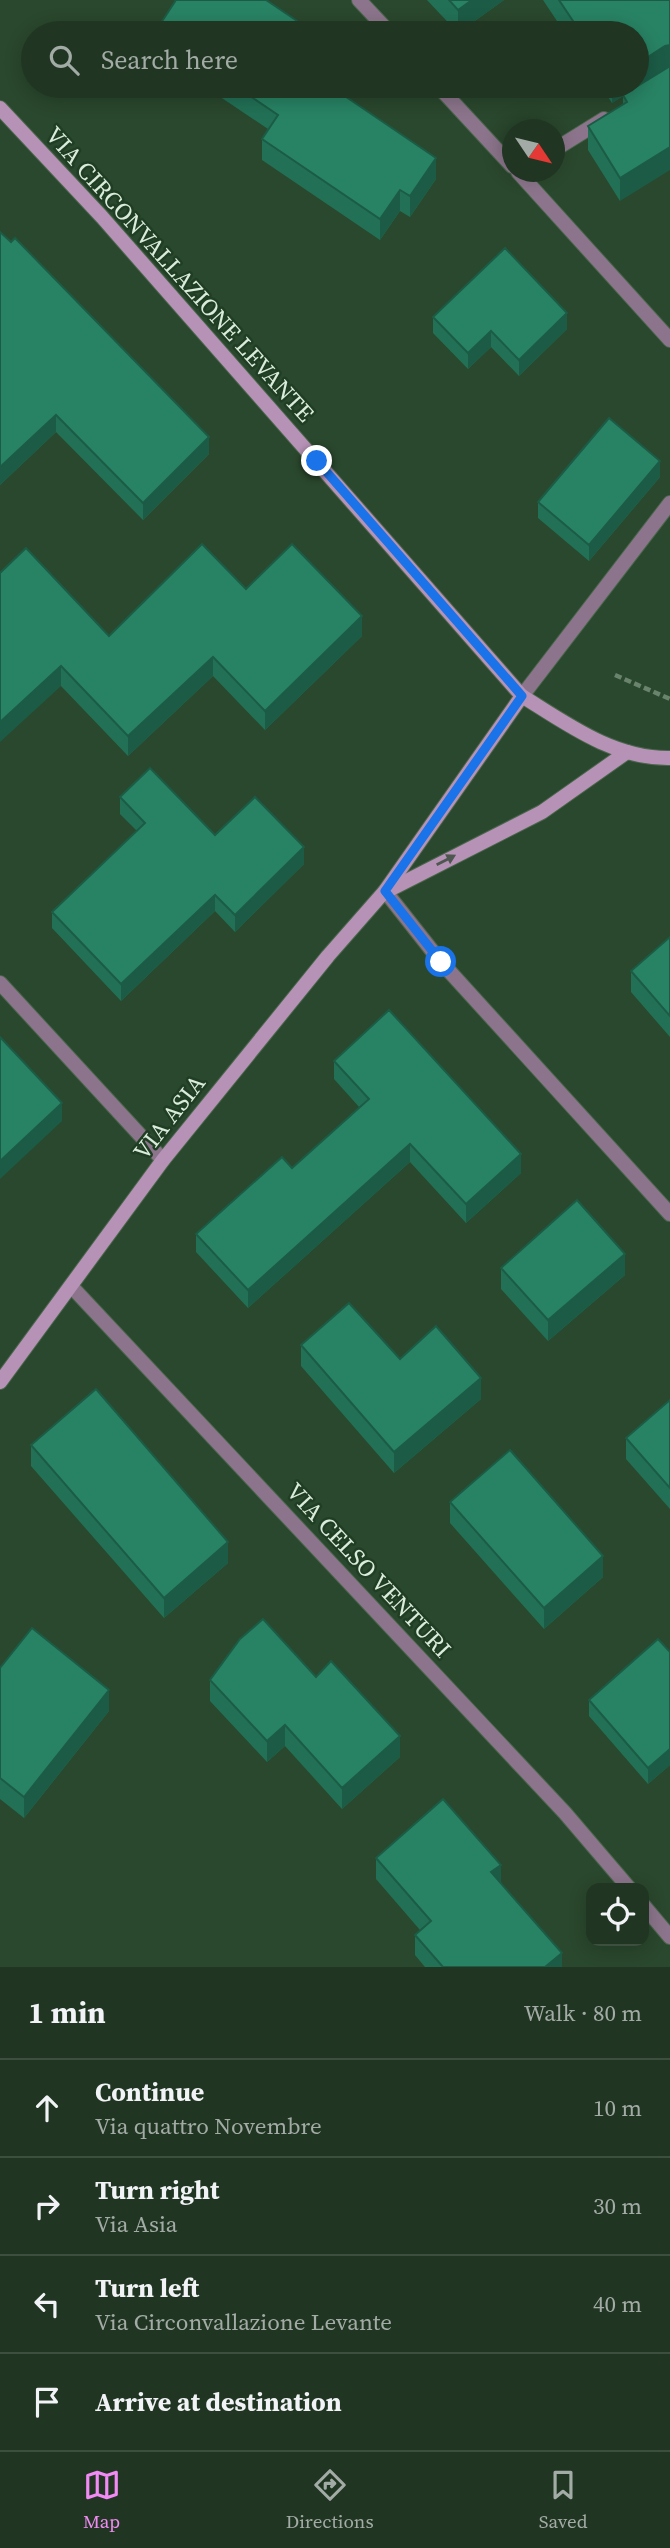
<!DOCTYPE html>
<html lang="en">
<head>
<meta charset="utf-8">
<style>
  :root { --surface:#203622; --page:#2d412f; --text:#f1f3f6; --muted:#a2aba5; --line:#3d5040; --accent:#f18af4 }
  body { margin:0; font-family:"Source Serif 4",serif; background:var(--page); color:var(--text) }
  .controls { position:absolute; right:21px; bottom:21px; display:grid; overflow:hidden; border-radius:14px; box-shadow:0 4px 18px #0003 }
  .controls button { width:63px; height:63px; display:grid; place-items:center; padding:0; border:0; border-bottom:2px solid var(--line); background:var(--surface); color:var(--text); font:35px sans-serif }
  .compass { position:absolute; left:502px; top:119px; width:63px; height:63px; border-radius:50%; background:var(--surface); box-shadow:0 4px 18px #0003; rotate:125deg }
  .stop { position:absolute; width:21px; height:21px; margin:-16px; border:5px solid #1a73e8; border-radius:50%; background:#fff }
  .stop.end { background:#1a73e8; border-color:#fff; box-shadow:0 2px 7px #0008 }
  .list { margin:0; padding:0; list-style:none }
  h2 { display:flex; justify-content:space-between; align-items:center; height:91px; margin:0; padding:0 28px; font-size:30px }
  h2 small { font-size:23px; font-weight:400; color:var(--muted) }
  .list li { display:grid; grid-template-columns:46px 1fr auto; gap:21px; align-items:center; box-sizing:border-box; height:98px; padding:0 28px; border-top:2px solid var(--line) }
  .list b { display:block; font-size:26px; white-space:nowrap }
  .list p { margin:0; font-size:23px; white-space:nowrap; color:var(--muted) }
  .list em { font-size:23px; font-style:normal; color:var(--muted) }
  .icon { flex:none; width:38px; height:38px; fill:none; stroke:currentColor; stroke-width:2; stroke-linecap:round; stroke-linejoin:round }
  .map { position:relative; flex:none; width:670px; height:1967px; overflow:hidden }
  .search { position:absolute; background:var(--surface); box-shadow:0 4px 18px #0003; left:21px; right:21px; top:21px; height:77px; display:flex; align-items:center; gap:18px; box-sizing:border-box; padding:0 24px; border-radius:38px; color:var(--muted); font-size:26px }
  .sheet { height:483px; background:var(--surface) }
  nav { display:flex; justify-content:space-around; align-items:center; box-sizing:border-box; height:98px; border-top:2px solid var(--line); background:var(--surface); font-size:19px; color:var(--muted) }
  nav a { display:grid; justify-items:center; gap:4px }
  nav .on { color:var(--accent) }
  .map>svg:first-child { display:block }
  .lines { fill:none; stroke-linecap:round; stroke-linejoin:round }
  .street-casing { stroke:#4a664c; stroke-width:16 }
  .secondary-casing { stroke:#4a664c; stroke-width:16 }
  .path { stroke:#6a836c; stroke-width:4.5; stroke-dasharray:7 3.5; stroke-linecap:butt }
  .street { stroke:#8c758c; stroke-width:14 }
  .secondary { stroke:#b692b6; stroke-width:14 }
  .wall { fill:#227156 }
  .shaded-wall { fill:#1c5c46 }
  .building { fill:#288364; stroke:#1c5c46; stroke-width:2 }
  .oneway { fill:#4d574f }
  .route { stroke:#1a73e8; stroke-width:9 }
  .labels { text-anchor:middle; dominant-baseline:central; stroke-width:5; stroke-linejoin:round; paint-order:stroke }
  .street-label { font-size:24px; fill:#daecdb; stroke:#203e23 }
</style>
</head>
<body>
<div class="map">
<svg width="670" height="1967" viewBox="0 0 670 1967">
  <rect width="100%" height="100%" fill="#2a482d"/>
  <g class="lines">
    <g class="street-casing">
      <g id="street">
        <path d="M359,0L390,33"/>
        <path d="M438,86L512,166"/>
        <path d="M554,150L604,119"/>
        <path d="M518,172L670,340"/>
        <path d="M522,696L670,503"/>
        <path d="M385,891L441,962L670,1214"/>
        <path d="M0,983L163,1160"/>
        <path d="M71,1286L565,1813L629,1888"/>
        <path d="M644,1906L670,1937"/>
      </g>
    </g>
    <g class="secondary-casing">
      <g id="secondary">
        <path d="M0,108L102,217L522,696C567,724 614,759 670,758"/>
        <path d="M387,891L542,812L627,752"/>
        <path d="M0,1382L163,1160L328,956L385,891L522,696"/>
      </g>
    </g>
    <path class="path" d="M615,675L670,699"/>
    <use href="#street" class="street"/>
    <use href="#secondary" class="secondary"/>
  </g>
  <g class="wall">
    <path d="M427,0H504L458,33Z"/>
    <path d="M543,0H670L620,201L588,150V126L623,105V96L612,103L601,86H637V33H565Z"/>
    <path d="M204,86H330L436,179L410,217L400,211L380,240L262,160V139L268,129Z"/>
    <path d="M0,232L209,454L143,520L56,432L0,485Z"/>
    <path d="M433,317L567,329L519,376L491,347L468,369L433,333Z"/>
    <path d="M660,477L589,561L538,518V502Z"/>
    <path d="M0,573L109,636L246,589L362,636L265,730L213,676L128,756L61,686Z"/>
    <path d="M120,797L215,835L304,864L235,932L215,911L121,1001L52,928V912L137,831L120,814Z"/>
    <path d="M670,937V1037L631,992V971Z"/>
    <path d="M334,1061L521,1173L466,1223L410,1162L248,1308L196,1252V1234L292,1168L360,1108L334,1079Z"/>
    <path d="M501,1268L625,1275L548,1341L501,1289Z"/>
    <path d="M301,1345L400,1359L481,1399L394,1473L301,1366Z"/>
    <path d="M670,1400V1509L626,1459V1438Z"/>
    <path d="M31,1445L228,1563L164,1618L31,1466Z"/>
    <path d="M450,1502L603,1577L544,1629L450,1523Z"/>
    <path d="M670,1652V1765L648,1784L589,1716V1700Z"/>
    <path d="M0,1668L109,1711L24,1818L0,1799Z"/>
    <path d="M316,1677L400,1757L342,1809L285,1746L267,1762L210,1701V1680Z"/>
    <path d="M376,1858L501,1883L562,1967H425L415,1955V1935L420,1930L376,1879Z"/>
  </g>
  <g class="shaded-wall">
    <path d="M472,0H504L458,33V10Z"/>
    <path d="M670,45V69L665,70L612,103V86H637V64L665,46Z"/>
    <path d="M670,147V170L620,201V178Z"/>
    <path d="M436,158V179L410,217V196Z"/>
    <path d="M400,190V211L380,240V219Z"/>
    <path d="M567,313V329L519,376V360Z"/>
    <path d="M491,331V347L468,369V353Z"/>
    <path d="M56,415V432L0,485V467Z"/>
    <path d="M209,437V454L143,520V503Z"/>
    <path d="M660,461V477L589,561V545Z"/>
    <path d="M362,616V636L265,730V711Z"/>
    <path d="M213,657V676L128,756V736Z"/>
    <path d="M61,666V686L0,742V722Z"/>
    <path d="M304,847V864L235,932V915Z"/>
    <path d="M215,895V911L121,1001V984Z"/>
    <path d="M62,1103V1121L0,1179V1161Z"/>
    <path d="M410,1144V1162L248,1308V1290Z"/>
    <path d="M521,1154V1173L466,1223V1204Z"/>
    <path d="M625,1254V1275L548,1341V1320Z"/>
    <path d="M481,1378V1399L394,1473V1452Z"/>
    <path d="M228,1542V1563L164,1618V1598Z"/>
    <path d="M603,1556V1577L544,1629V1608Z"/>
    <path d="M109,1690V1711L24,1818V1797Z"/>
    <path d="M285,1725V1746L267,1762V1741Z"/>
    <path d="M400,1736V1757L342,1809V1788Z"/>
    <path d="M670,1749V1765L648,1784V1768Z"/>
    <path d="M501,1865V1886L491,1872Z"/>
    <path d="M562,1953V1967H545Z"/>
  </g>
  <g class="building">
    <path d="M176,0H266L315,33H157L155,32Z"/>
    <path d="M449,0H472L458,10Z"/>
    <path d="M559,0H670V45L665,46L637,64V33H581Z"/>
    <path d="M670,66V147L620,178L588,126L627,102L623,95Z"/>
    <path d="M235,86H330L436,158L410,196L400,190L380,219L262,139L278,115Z"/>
    <path d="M0,232L11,242L15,238L209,437L143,503L56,415L0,467Z"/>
    <path d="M505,248L567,313L519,360L491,331L468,353L433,317Z"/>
    <path d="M609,418L660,461L589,545L538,502Z"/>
    <path d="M202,544L246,589L292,544L362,616L265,711L213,657L128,736L61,666L0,722V573L26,548L109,636Z"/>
    <path d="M150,768L215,835L255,797L304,847L235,915L215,895L121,984L52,912L145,823L120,797Z"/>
    <path d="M670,937V1016L631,971Z"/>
    <path d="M389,1010L521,1154L466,1204L410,1144L248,1290L196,1234L282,1157L292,1168L369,1099L334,1061Z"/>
    <path d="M0,1037L62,1103L0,1161Z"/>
    <path d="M577,1200L625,1254L548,1320L501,1268Z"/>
    <path d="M349,1303L400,1359L436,1326L481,1378L394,1452L301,1345Z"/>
    <path d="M96,1389L228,1542L164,1598L31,1445Z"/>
    <path d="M670,1400V1488L626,1438Z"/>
    <path d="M510,1450L603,1556L544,1608L450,1502Z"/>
    <path d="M263,1619L316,1677L331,1661L400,1736L342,1788L285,1725L267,1741L210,1680L240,1639Z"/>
    <path d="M32,1628L109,1690L24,1797L0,1778V1668Z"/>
    <path d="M658,1639L670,1652V1749L648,1768L589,1700Z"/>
    <path d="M443,1799L501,1865L491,1872L562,1953L545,1967H443L415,1935L431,1921L376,1858Z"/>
  </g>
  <defs><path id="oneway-solid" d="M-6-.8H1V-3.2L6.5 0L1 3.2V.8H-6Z" transform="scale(1.75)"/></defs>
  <use class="oneway" href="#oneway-solid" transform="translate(446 860) rotate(-27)"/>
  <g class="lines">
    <path class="route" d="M317,461L522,696L385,891L441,962"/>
  </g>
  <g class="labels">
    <g class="street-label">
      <text transform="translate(180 274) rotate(48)">VIA CIRCONVALLAZIONE LEVANTE</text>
      <text transform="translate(169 1117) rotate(-52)">VIA ASIA</text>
      <text transform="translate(369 1570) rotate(47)">VIA CELSO VENTURI</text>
    </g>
  </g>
</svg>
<div class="controls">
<button><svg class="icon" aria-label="locate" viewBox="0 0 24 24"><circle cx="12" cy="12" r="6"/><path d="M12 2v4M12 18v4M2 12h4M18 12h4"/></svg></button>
</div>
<svg class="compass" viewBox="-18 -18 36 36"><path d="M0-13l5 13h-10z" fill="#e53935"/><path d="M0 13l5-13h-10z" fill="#a2aba5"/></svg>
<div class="stop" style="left:441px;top:962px"></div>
<div class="stop end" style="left:317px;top:461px"></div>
<div class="search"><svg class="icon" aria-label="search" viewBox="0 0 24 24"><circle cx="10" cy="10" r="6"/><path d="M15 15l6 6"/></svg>Search here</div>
</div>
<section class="sheet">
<h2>1 min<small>Walk · 80 m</small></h2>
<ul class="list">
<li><svg class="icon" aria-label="ahead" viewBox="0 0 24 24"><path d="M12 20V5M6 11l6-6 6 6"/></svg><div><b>Continue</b><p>Via quattro Novembre</p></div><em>10 m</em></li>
<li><svg class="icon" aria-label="right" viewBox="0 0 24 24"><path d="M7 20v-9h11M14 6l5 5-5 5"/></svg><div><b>Turn right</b><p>Via Asia</p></div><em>30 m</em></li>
<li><svg class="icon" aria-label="left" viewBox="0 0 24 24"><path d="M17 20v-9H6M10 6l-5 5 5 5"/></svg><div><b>Turn left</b><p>Via Circonvallazione Levante</p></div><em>40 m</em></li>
<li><svg class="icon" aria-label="arrive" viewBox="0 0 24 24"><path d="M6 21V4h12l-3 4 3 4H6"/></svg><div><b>Arrive at destination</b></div></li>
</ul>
</section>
<nav>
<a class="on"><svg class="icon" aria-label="map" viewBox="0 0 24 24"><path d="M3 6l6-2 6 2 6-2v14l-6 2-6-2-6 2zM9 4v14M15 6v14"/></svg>Map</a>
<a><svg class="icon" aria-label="directions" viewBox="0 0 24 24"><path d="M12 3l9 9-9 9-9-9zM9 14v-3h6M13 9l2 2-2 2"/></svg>Directions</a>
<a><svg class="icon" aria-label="saved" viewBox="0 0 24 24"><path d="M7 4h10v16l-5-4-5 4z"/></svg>Saved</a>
</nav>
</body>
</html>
